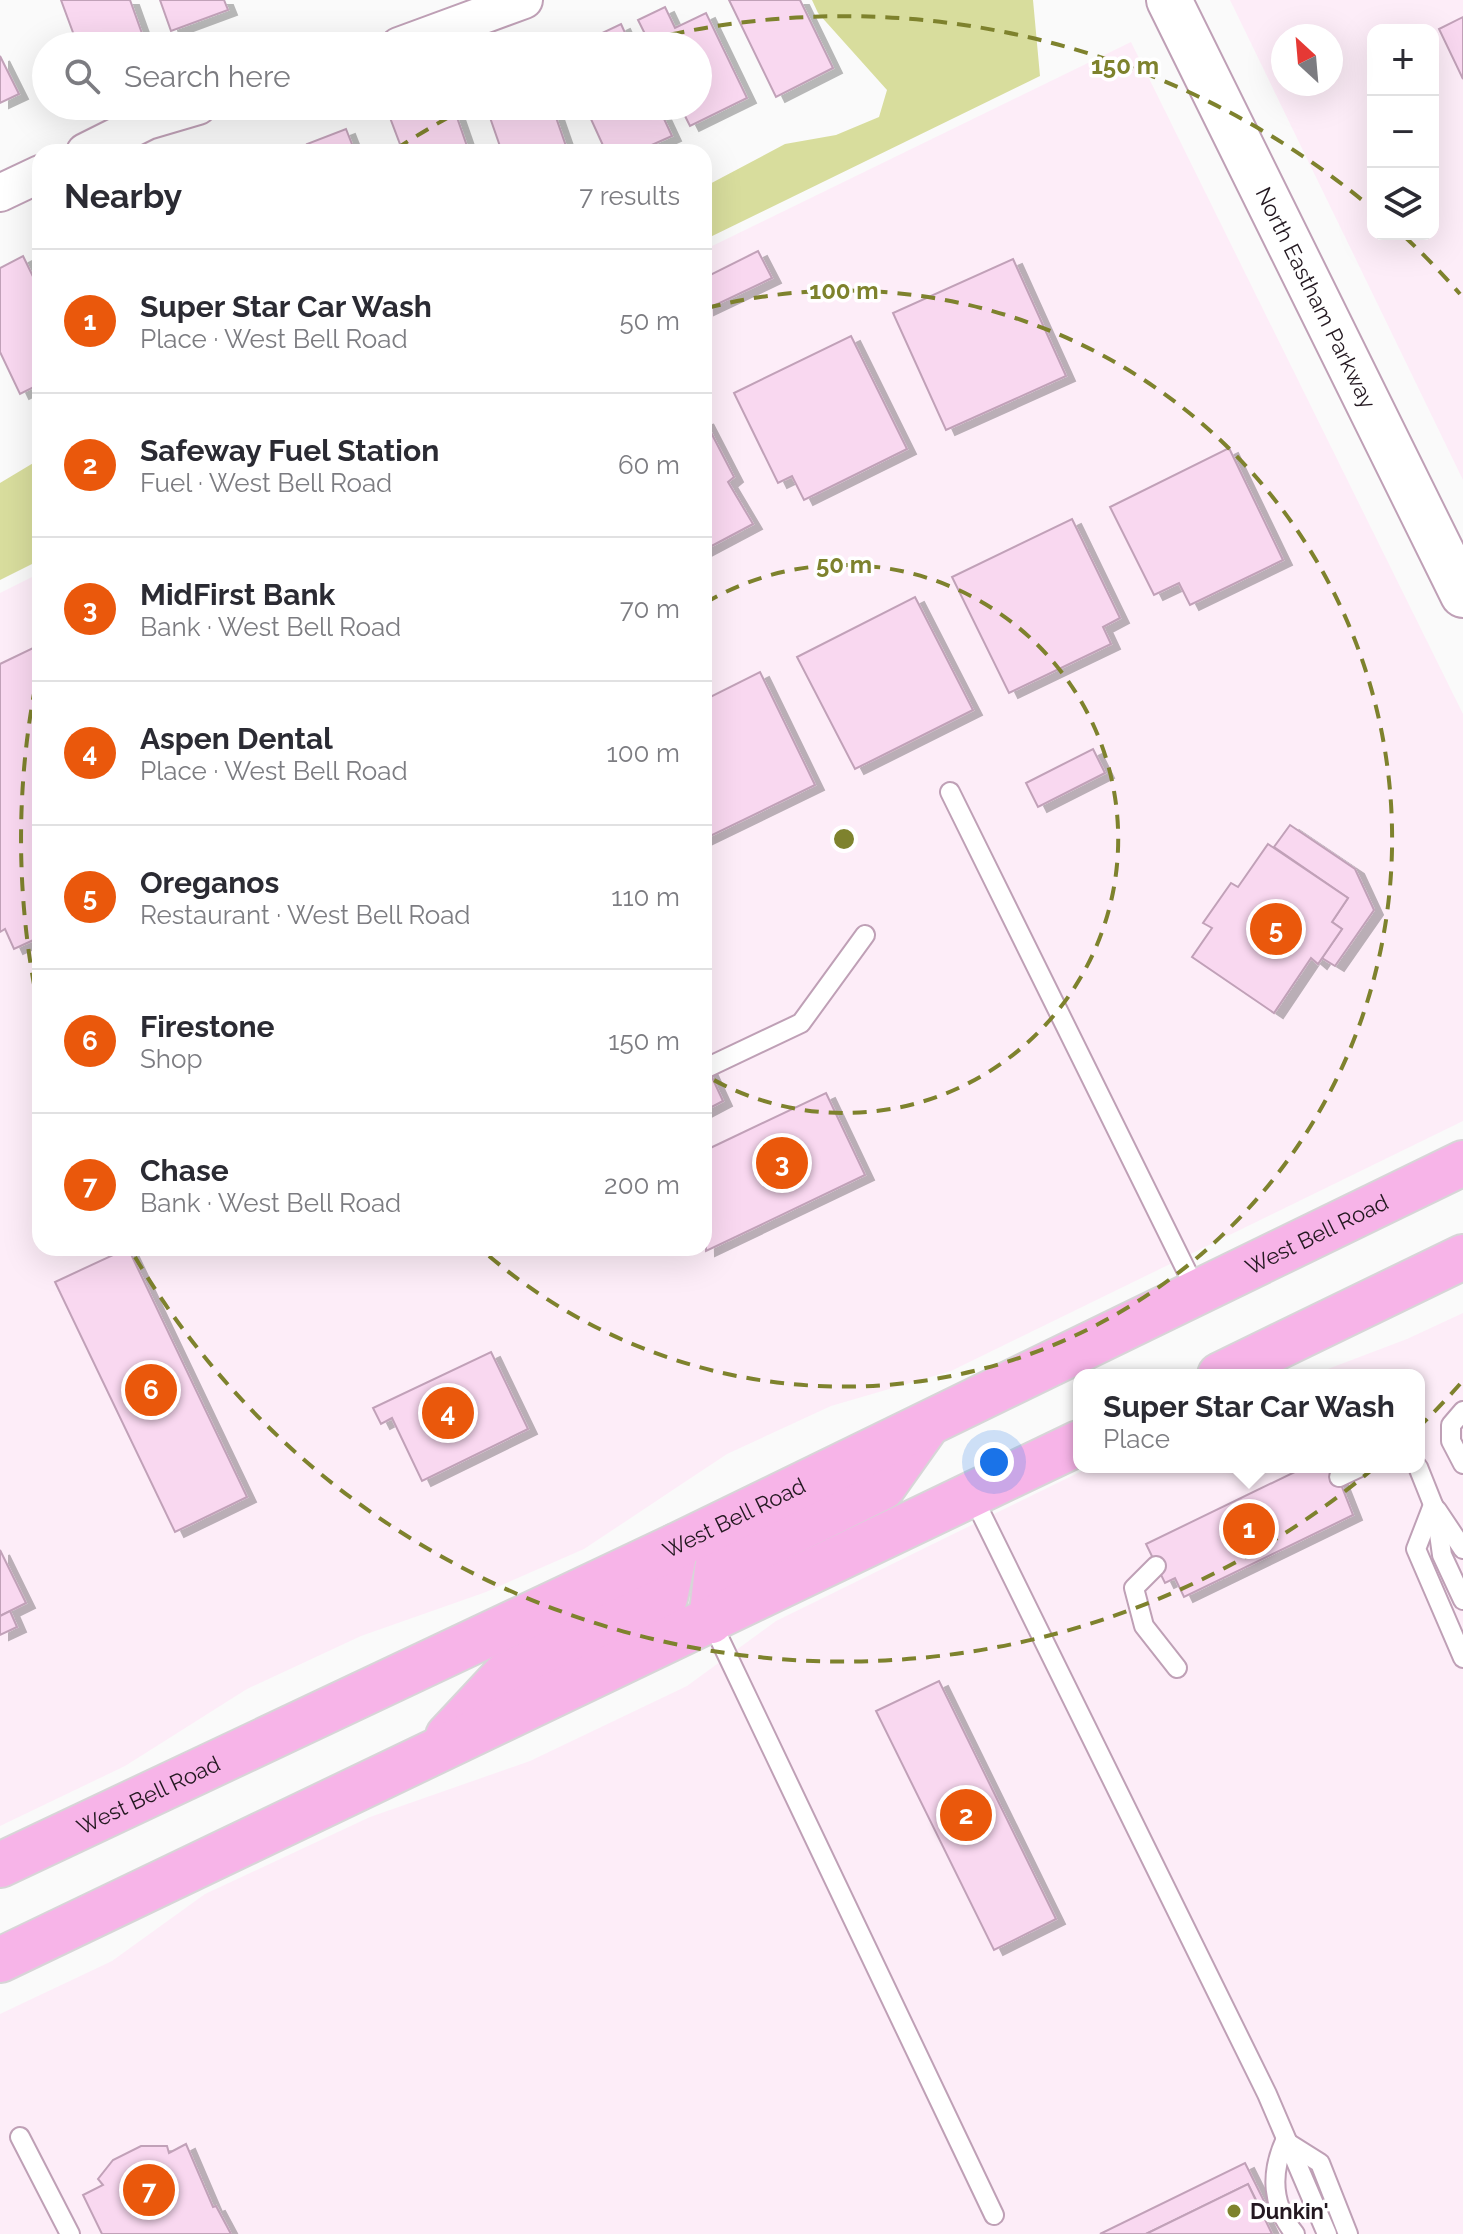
<!DOCTYPE html>
<html lang="en">
<head>
<meta charset="utf-8">
<style>
  :root { --surface:#fff; --page:#f2f2f3; --text:#2b2b33; --muted:#7c7c81; --line:#e1e1e2; --accent:#ea580c }
  body { margin:0; font-family:Raleway,sans-serif; background:var(--page); color:var(--text) }
  .controls { position:absolute; right:24px; top:24px; display:grid; overflow:hidden; border-radius:16px; box-shadow:0 8px 32px #0002 }
  .controls button { width:72px; height:72px; display:grid; place-items:center; padding:0; border:0; border-bottom:2px solid var(--line); background:var(--surface); color:var(--text); font:40px sans-serif }
  .compass { position:absolute; left:1271px; top:24px; width:72px; height:72px; border-radius:50%; background:var(--surface); box-shadow:0 8px 32px #0002; rotate:334deg }
  .you { position:absolute; left:994px; top:1462px; width:28px; height:28px; margin:-20px; border:6px solid #fff; border-radius:50%; background:#1a73e8; box-shadow:0 0 0 12px #1a73e833 }
  .badge { display:grid; place-items:center; width:52px; height:52px; border-radius:50%; background:var(--accent); color:#fff; font-size:26px; font-weight:700 }
  .pin { position:absolute; translate:-50% -50%; border:4px solid #fff; box-shadow:0 2px 8px #0006 }
  .popup { position:absolute; left:1073px; top:1369px; width:352px; height:104px; box-sizing:border-box; display:grid; place-content:center; border-radius:16px; background:var(--surface); filter:drop-shadow(0 2px 6px #0005); font-size:26px; white-space:nowrap; color:var(--muted) }
  .popup b { font-size:30px; color:var(--text) }
  .popup::after { content:''; position:absolute; left:50%; top:100%; margin-left:-16px; border:16px solid transparent; border-top-color:var(--surface) }
  .list { margin:0; padding:0; list-style:none }
  h2 { display:flex; justify-content:space-between; align-items:center; height:104px; margin:0; padding:0 32px; font-size:34px }
  h2 small { font-size:26px; font-weight:400; color:var(--muted) }
  .list li { display:grid; grid-template-columns:52px 1fr auto; gap:24px; align-items:center; box-sizing:border-box; height:144px; padding:0 32px; border-top:2px solid var(--line) }
  .list b { display:block; font-size:30px; white-space:nowrap }
  .list p { margin:0; font-size:26px; white-space:nowrap; color:var(--muted) }
  .list em { font-size:26px; font-style:normal; color:var(--muted) }
  .icon { flex:none; width:44px; height:44px; fill:none; stroke:currentColor; stroke-width:2; stroke-linecap:round; stroke-linejoin:round }
  .map { position:relative; flex:none; width:1463px; height:2234px; overflow:hidden }
  .search { position:absolute; background:var(--surface); box-shadow:0 8px 32px #0002; left:32px; top:32px; width:680px; height:88px; display:flex; align-items:center; gap:20px; box-sizing:border-box; padding:0 28px; border-radius:44px; color:var(--muted); font-size:30px }
  .panel { position:absolute; background:var(--surface); box-shadow:0 8px 32px #0002; left:32px; top:144px; width:680px; height:1112px; border-radius:24px }
  .map>svg:first-child { display:block }
  .built { fill:#fdedf8; fill-rule:evenodd }
  .green { fill:#d8dd9d }
  .building { fill:#f9d8f0; stroke:#c1a1b8; stroke-width:2; filter:url(#shadow) }
  .lines { fill:none; stroke-linecap:round; stroke-linejoin:round }
  .lane-casing { stroke:#bfa0b6; stroke-width:22 }
  .street-casing { stroke:#bfa0b6; stroke-width:40 }
  .secondary-casing { stroke:#bfa0b6; stroke-width:48 }
  .primary-casing { stroke:#d7d5d7; stroke-width:48 }
  .lane { stroke:#fff; stroke-width:18 }
  .street { stroke:#fff; stroke-width:36 }
  .secondary { stroke:#fff; stroke-width:44 }
  .primary { stroke:#f7b4e8; stroke-width:44 }
  .ring { fill:none; stroke:#7e822d; stroke-width:4; stroke-dasharray:14 10 }
  .poi-dot { fill:#7e822d; stroke:#fff; stroke-width:3 }
  .labels { text-anchor:middle; dominant-baseline:central; stroke-width:7; stroke-linejoin:round; paint-order:stroke }
  .street-label { font-size:22px; fill:#231820; stroke:#fff }
  .poi-label { font-size:22px; font-weight:bold; fill:#231820; stroke:#fff; text-anchor:start }
  .centre { fill:#7e822d; stroke:#fff; stroke-width:4 }
  .ring-label { font-size:24px; text-anchor:middle; font-weight:bold; fill:#7e822d; stroke:#fff; stroke-width:7; stroke-linejoin:round; paint-order:stroke }
</style>
</head>
<body>
<div class="map">
<svg width="1463" height="2234" viewBox="0 0 1463 2234">
  <defs>
    <filter id="shadow"><feDropShadow dx="9" dy="5" stdDeviation="0" flood-color="#0004"/></filter>
  </defs>
  <rect width="100%" height="100%" fill="#fafafa"/>
  <g class="built">
    <path d="M1230,0H1463V480ZM1373,30H1433V234H1373ZM1283,36H1331V84H1283Z"/>
    <path d="M1131,42L1463,714V1121L951,1371L831,1406L727,1454L584,1549L486,1592L361,1636L247,1689L125,1766L0,1826V593L40,573V1248H704V250Z"/>
    <path d="M1463,1313V2234H0V2014L112,1961L205,1894L370,1817L530,1761L687,1686L776,1621L1090,1467H1419V1375H1312L1407,1339Z"/>
  </g>
  <g class="green">
    <path d="M812,0H1033L1040,76L704,240V187L785,144L836,135L879,117L887,90L818,13Z"/>
    <path d="M40,459V560L0,580V483Z"/>
  </g>
  <g class="building">
    <path d="M61,0H130L145,42L134,46H78Z"/>
    <path d="M160,0H224L228,10L171,31Z"/>
    <path d="M729,0H800L833,68L776,97Z"/>
    <path d="M665,7L675,28L706,13L747,98L690,126L680,106H698V46H651L638,20Z"/>
    <path d="M1463,17V79L1439,29Z"/>
    <path d="M621,24L631,46H575Z"/>
    <path d="M0,56L19,94L0,103Z"/>
    <path d="M413,106H453L469,152H403L389,115Z"/>
    <path d="M486,106H552L568,152H502Z"/>
    <path d="M585,106H658L672,136L636,152H606Z"/>
    <path d="M346,129L355,152H310L307,144Z"/>
    <path d="M758,251L772,278L705,310L704,278Z"/>
    <path d="M23,256L40,291V384L20,394L0,352V268Z"/>
    <path d="M1013,259L1066,376L946,430L893,313Z"/>
    <path d="M851,336L907,449L804,500L792,476L778,483L734,393Z"/>
    <path d="M704,419L734,477L728,482L753,524L704,550Z"/>
    <path d="M1229,448L1283,560L1190,605L1179,583L1154,595L1110,507Z"/>
    <path d="M1072,519L1120,618L1103,627L1111,644L1009,693L952,577Z"/>
    <path d="M915,597L973,710L855,769L797,657Z"/>
    <path d="M33,648L40,663V937L14,949L5,929L0,932V664Z"/>
    <path d="M760,672L815,785L704,839V700Z"/>
    <path d="M1093,749L1105,773L1038,807L1026,783Z"/>
    <path d="M1290,825L1355,869L1374,910L1335,966L1322,958L1342,929L1332,922L1348,898L1274,847Z"/>
    <path d="M1268,844L1348,898L1332,922L1342,929L1318,964L1311,958L1274,1013L1192,957L1212,928L1203,923L1231,883L1238,887Z"/>
    <path d="M704,1060L723,1101L704,1111Z"/>
    <path d="M826,1093L865,1175L706,1251L704,1151Z"/>
    <path d="M128,1248L247,1497L175,1532L55,1282Z"/>
    <path d="M491,1352L528,1429L422,1481L392,1418L381,1424L373,1408Z"/>
    <path d="M1305,1467H1334L1353,1515L1184,1597L1175,1578L1165,1583L1146,1544Z"/>
    <path d="M0,1550L26,1603L0,1616Z"/>
    <path d="M10,1611L17,1627L0,1635V1616Z"/>
    <path d="M939,1681L1056,1919L994,1950L876,1711Z"/>
    <path d="M186,2144L213,2207L216,2206L231,2234H102L83,2195L103,2185L98,2179L113,2160L141,2146H167L169,2153Z"/>
    <path d="M1245,2163L1266,2205L1260,2208L1248,2184L1146,2234H1100Z"/>
    <path d="M1248,2184L1272,2234H1146Z"/>
  </g>
  <g class="lines">
    <g class="lane-casing">
      <g id="lane">
        <path d="M950,792L1197,1292"/>
        <path d="M704,1069L801,1023L865,935"/>
        <path d="M1463,1411L1451,1425V1441L1463,1464"/>
        <path d="M1418,1467L1436,1512L1442,1555L1463,1600"/>
        <path d="M1339,1477L1360,1467"/>
        <path d="M972,1495L1267,2094L1327,2234"/>
        <path d="M1433,1505L1416,1549L1463,1658"/>
        <path d="M1437,1510L1463,1549"/>
        <path d="M1156,1566L1134,1588L1144,1626L1177,1668"/>
        <path d="M711,1621L994,2215"/>
        <path d="M20,2137L70,2234"/>
        <path d="M1285,2141L1320,2163L1348,2234"/>
        <path d="M1285,2141C1270,2174 1272,2206 1295,2234"/>
      </g>
    </g>
    <g class="street-casing">
      <g id="street">
        <path d="M399,46L524,0"/>
        <path d="M85,152L147,121L198,106"/>
        <path d="M0,193L40,174"/>
      </g>
    </g>
    <g class="secondary-casing">
      <g id="secondary">
        <path id="s1" d="M1169,0L1463,595"/>
      </g>
    </g>
    <g class="primary-casing">
      <g id="primary">
        <path d="M1220,1375L1463,1257"/>
        <path d="M711,1621L717,1569L883,1487L927,1425"/>
        <path d="M448,1736L505,1675L665,1598L676,1546"/>
        <path id="s2" d="M0,1865L676,1546L1463,1163"/>
        <path d="M0,1960L1079,1443"/>
      </g>
    </g>
    <use href="#lane" class="lane"/>
    <use href="#street" class="street"/>
    <use href="#secondary" class="secondary"/>
    <use href="#primary" class="primary"/>
  </g>
  <g class="ring">
    <path d="M705 603A274 274 0 1 1 705 1075"/>
    <path d="M707 308A548 548 0 1 1 481 1249"/>
    <path d="M1460 1384A823 823 0 0 1 131 1250M39 1010A823 823 0 0 1 39 668M396 149A823 823 0 0 1 464 109M624 46A823 823 0 0 1 1367 204M1405 237A823 823 0 0 1 1460 294"/>
  </g>
  <circle class="poi-dot" cx="1234" cy="2211" r="8"/>
  <g class="labels">
    <g class="street-label">
      <text stroke="none"><textPath href="#s1" startOffset="332">North Eastham Parkway</textPath></text>
      <text stroke="none"><textPath href="#s2" startOffset="1460">West Bell Road</textPath></text>
      <text stroke="none"><textPath href="#s2" startOffset="812">West Bell Road</textPath></text>
      <text stroke="none"><textPath href="#s2" startOffset="164">West Bell Road</textPath></text>
    </g>
    <g class="poi-label">
      <text x="1250" y="2211">Dunkin'</text>
    </g>
  </g>
  <circle cx="844" cy="839" r="12" class="centre"/>
  <g class="ring-label">
    <text x="1125" y="74">150 m</text>
    <text x="844" y="299">100 m</text>
    <text x="844" y="573">50 m</text>
  </g>
</svg>
<div class="controls">
<button>+</button>
<button>−</button>
<button><svg class="icon" aria-label="layers" viewBox="0 0 24 24"><path d="M12 4l9 5-9 5-9-5zM3 14l9 5 9-5"/></svg></button>
</div>
<svg class="compass" viewBox="-18 -18 36 36"><path d="M0-13l5 13h-10z" fill="#e53935"/><path d="M0 13l5-13h-10z" fill="#7c7c81"/></svg>
<div class="you"></div>
<div class="pin badge" style="left:1249px;top:1529px">1</div>
<div class="popup"><b>Super Star Car Wash</b>Place</div>
<div class="pin badge" style="left:966px;top:1815px">2</div>
<div class="pin badge" style="left:782px;top:1163px">3</div>
<div class="pin badge" style="left:448px;top:1413px">4</div>
<div class="pin badge" style="left:1276px;top:929px">5</div>
<div class="pin badge" style="left:151px;top:1390px">6</div>
<div class="pin badge" style="left:149px;top:2190px">7</div>
<div class="search"><svg class="icon" aria-label="search" viewBox="0 0 24 24"><circle cx="10" cy="10" r="6"/><path d="M15 15l6 6"/></svg>Search here</div>
<section class="panel">
<h2>Nearby<small>7 results</small></h2>
<ul class="list">
<li><span class="badge">1</span><div><b>Super Star Car Wash</b><p>Place · West Bell Road</p></div><em>50 m</em></li>
<li><span class="badge">2</span><div><b>Safeway Fuel Station</b><p>Fuel · West Bell Road</p></div><em>60 m</em></li>
<li><span class="badge">3</span><div><b>MidFirst Bank</b><p>Bank · West Bell Road</p></div><em>70 m</em></li>
<li><span class="badge">4</span><div><b>Aspen Dental</b><p>Place · West Bell Road</p></div><em>100 m</em></li>
<li><span class="badge">5</span><div><b>Oreganos</b><p>Restaurant · West Bell Road</p></div><em>110 m</em></li>
<li><span class="badge">6</span><div><b>Firestone</b><p>Shop</p></div><em>150 m</em></li>
<li><span class="badge">7</span><div><b>Chase</b><p>Bank · West Bell Road</p></div><em>200 m</em></li>
</ul>
</section>
</div>
</body>
</html>
